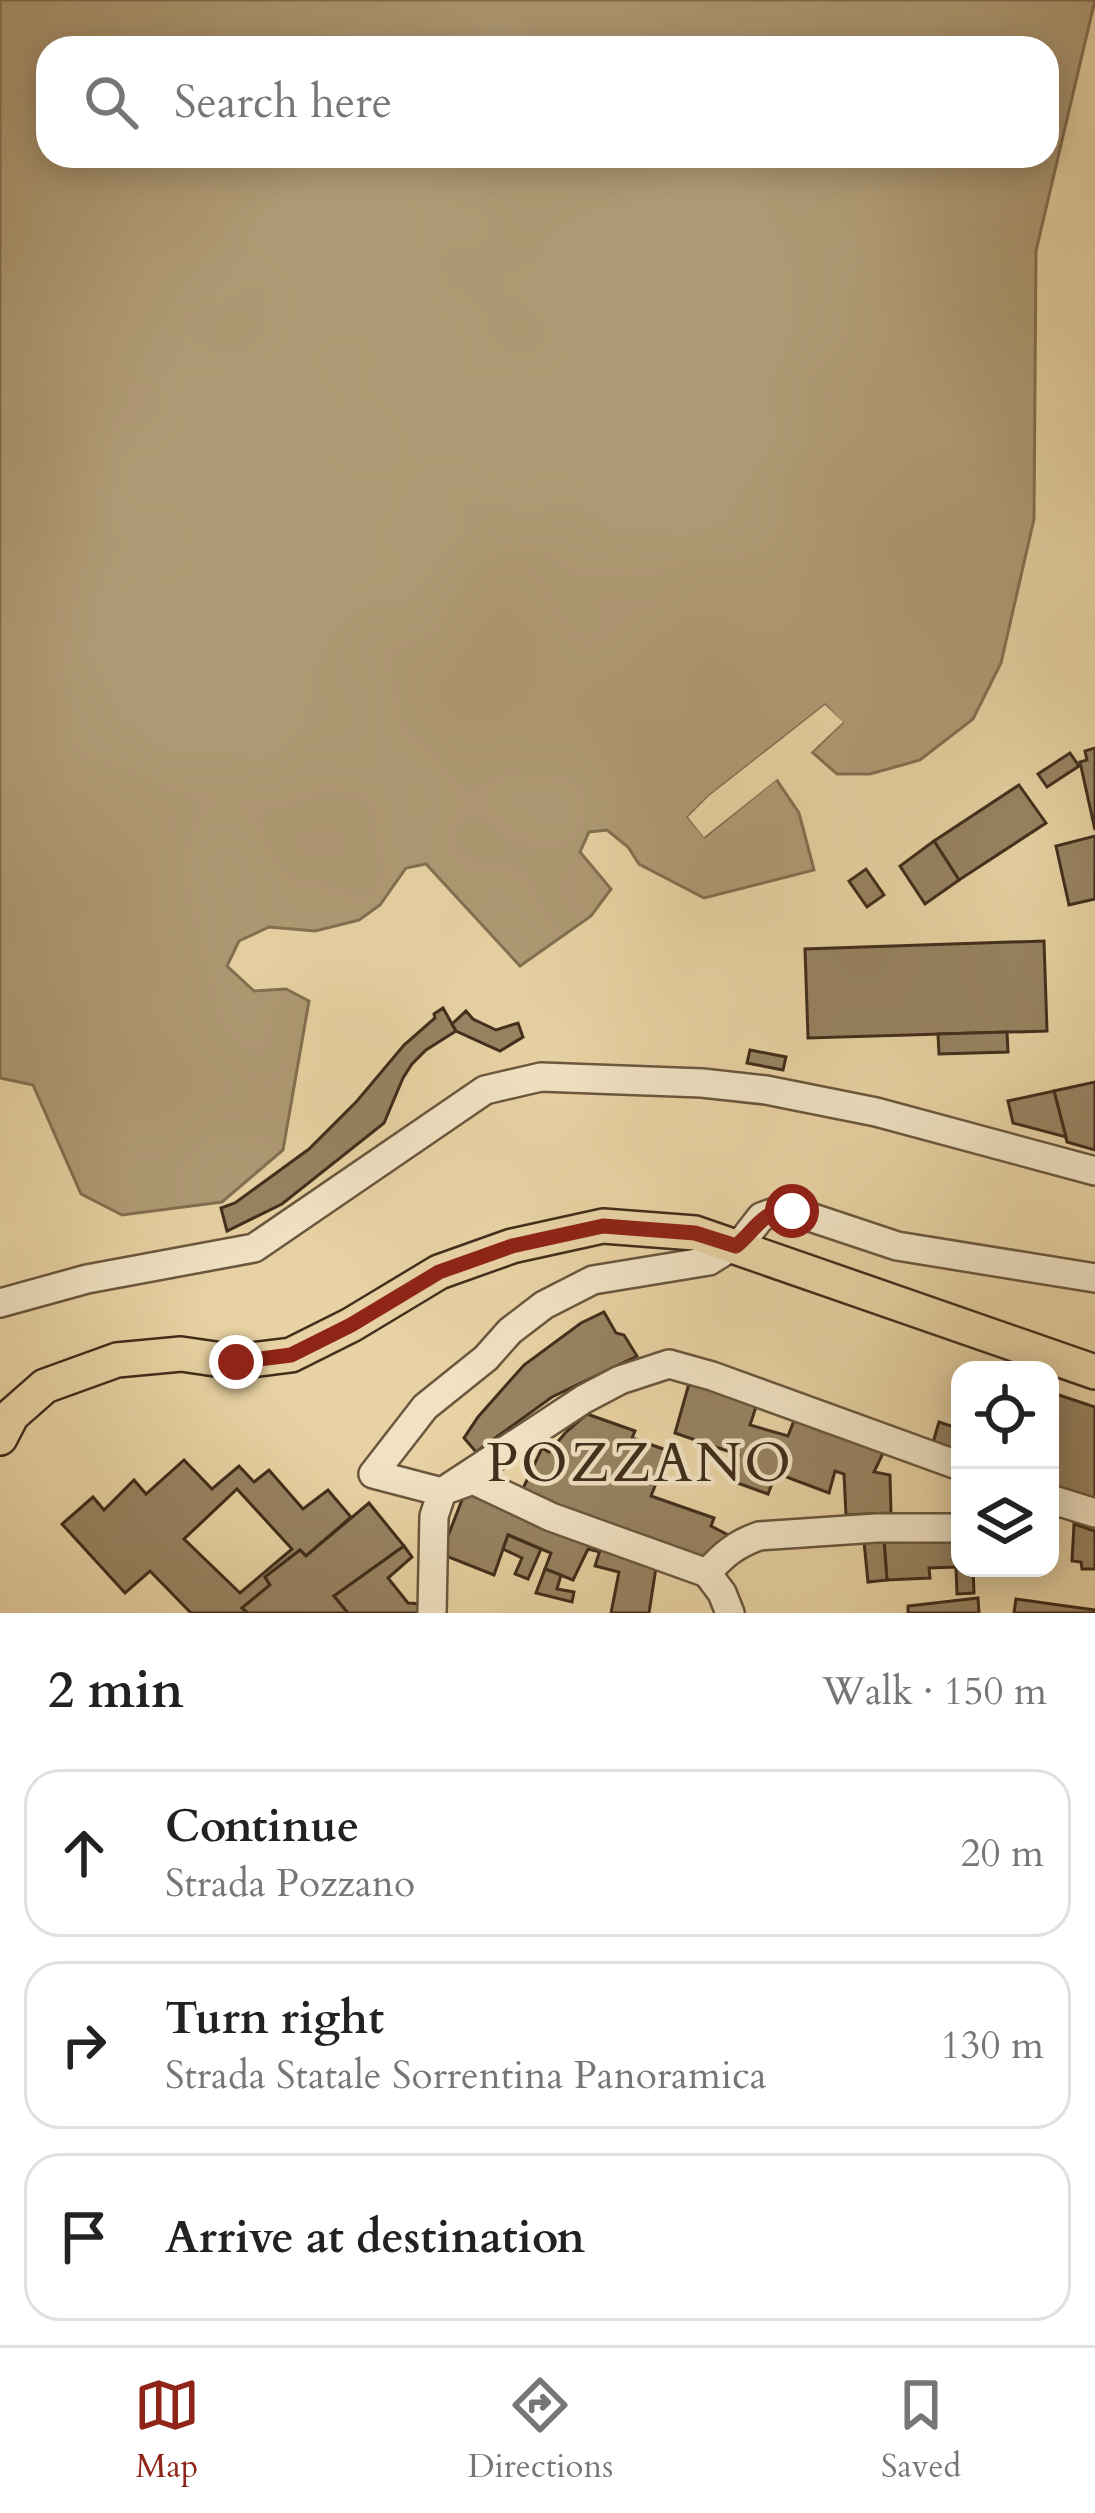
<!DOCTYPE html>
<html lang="en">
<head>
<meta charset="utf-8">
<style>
  :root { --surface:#fff; --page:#f6f6f6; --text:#222; --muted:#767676; --line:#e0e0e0; --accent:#8f2418 }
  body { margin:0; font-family:Cardo,serif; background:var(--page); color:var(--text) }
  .controls { position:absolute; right:36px; bottom:36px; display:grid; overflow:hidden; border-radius:24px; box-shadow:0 6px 30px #0003 }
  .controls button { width:108px; height:108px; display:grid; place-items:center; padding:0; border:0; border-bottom:3px solid var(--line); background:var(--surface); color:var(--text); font:60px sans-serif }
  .stop { position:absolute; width:36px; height:36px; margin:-27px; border:9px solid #8f2418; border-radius:50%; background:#fff }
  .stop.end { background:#8f2418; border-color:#fff; box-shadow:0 3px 12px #0008 }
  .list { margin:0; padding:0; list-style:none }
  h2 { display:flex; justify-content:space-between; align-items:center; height:156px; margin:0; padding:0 48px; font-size:51px }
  h2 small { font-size:39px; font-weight:400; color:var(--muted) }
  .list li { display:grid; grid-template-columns:78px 1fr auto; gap:36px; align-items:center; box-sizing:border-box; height:168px; margin:0 24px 24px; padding:0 24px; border:3px solid var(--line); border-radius:36px }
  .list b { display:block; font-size:45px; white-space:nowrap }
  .list p { margin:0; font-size:39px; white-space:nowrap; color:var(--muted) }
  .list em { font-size:39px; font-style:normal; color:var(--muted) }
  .icon { flex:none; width:66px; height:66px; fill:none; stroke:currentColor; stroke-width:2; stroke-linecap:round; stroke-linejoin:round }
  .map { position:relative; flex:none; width:1095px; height:1613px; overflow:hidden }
  .search { position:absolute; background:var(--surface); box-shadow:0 6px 30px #0003; left:36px; right:36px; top:36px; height:132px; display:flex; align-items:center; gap:30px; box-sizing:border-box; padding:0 42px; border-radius:36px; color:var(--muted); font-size:45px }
  .sheet { height:732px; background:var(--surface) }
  nav { display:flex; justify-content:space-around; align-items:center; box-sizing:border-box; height:168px; border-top:3px solid var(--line); background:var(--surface); font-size:33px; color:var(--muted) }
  nav a { display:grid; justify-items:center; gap:6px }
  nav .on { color:var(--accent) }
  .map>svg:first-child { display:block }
  .water { fill:#af9a75; stroke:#836f51; stroke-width:3; fill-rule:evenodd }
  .pier { fill:#e8d2a3 }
  .building { fill:#988362; stroke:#412e1c; stroke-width:3; fill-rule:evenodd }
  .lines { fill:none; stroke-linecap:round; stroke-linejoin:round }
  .minor-casing { stroke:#6b573e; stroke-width:32 }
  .major-casing { stroke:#412e1c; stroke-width:38 }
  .minor { stroke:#f0e2c3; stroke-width:27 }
  .major { stroke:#e8d2a3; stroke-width:33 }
  .route { stroke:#8f2418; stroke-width:15 }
  .labels { text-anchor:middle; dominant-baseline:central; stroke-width:9; stroke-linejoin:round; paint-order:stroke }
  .neighbourhood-label { font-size:54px; letter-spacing:3px; fill:#412e1c; stroke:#f0e2c3 }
</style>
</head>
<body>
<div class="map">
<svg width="1095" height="1613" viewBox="0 0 1095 1613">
  <rect width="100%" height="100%" fill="#e8d2a3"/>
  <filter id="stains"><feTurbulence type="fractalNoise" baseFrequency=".00167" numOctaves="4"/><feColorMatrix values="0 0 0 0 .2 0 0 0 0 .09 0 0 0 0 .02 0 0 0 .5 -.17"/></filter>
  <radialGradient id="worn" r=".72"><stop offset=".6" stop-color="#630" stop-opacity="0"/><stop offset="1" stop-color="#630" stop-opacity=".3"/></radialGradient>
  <path class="water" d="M0,0H1095L1036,251L1034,519L1001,663L973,719L920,760L870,774H837L812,752L842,723L825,705L709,796L688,817L705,837L776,779L799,813L814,870L704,898L639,864L628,847L607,830L589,832L580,852L611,889L591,916L520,966L426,864L406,868L380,905L359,920L315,931L269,927L239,941L227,966L254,991L286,989L309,1001L283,1150L222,1202L122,1215L81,1194L33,1085L0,1078ZM48,48H1047V156H48Z"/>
  <path class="pier" d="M825,705L843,722L807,756V748L834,722L825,713L713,801L696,818L705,829L773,774L781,776L704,837L688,817L709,796Z"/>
  <g class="building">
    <path d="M1095,748V830L1080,762L1087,760L1085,751Z"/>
    <path d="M1070,753L1079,766L1047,787L1038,774Z"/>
    <path d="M1019,785L1046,823L959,880L934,841Z"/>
    <path d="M1095,836V899L1069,905L1056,846Z"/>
    <path d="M934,841L959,880L925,904L900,866Z"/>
    <path d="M866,869L884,895L867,907L849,881Z"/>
    <path d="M1044,941L1047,1031L808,1038L805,949Z"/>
    <path d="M443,1008L456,1031L426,1050L412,1064L403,1078L384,1123L282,1204L227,1231L221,1208L235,1203L309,1149L357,1101L404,1045L435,1018L434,1014Z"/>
    <path d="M466,1011L473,1019L496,1030L518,1023L523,1037L500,1051L456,1031L452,1024Z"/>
    <path d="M1007,1032L1008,1052L939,1054L938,1034Z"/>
    <path d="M750,1050L786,1057L783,1070L747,1063Z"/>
    <path d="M1095,1082V1150L1067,1142L1054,1091Z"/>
    <path d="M1054,1091L1066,1137L1013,1123L1008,1101Z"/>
    <path d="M604,1312L616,1333L624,1335L637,1356L552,1397L476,1452L464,1438L478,1417L524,1365L581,1323Z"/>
    <path d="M690,1380L757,1404L750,1425L788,1436L795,1418L884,1451L874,1472L890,1475L891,1513L846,1515L844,1474L835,1471L829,1493L776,1473L768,1494L732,1481L739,1455L675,1433Z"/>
    <path d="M1050,1392L1095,1407V1501L1050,1486Z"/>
    <path d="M587,1414L635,1431L632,1438L669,1451L651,1496L714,1518L711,1526L734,1538L699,1563L519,1497L542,1448L549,1452L566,1432Z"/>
    <path d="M939,1422L960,1429V1455L932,1446Z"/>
    <path d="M184,1460L212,1489L239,1466L254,1482L269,1470L303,1509L328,1490L351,1517L306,1556L300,1550L265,1577L270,1585L242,1608L248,1613H191L150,1571L125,1593L62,1524L93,1497L104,1510L134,1480L146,1494ZM237,1489L292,1549L240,1593L184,1539Z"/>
    <path d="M467,1487L602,1544L600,1552L588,1549L573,1580L545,1569L551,1553L508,1535L494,1575L441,1554Z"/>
    <path d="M369,1503L404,1546L334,1596L348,1613H248L242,1608L270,1585L265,1577L300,1550L306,1556Z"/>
    <path d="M1074,1524L1095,1531V1569H1082L1081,1562L1072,1561Z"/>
    <path d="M508,1535L541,1549L528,1579L515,1574L522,1558L503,1549Z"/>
    <path d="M960,1538V1568H973L974,1593L957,1594L956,1567L929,1568L930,1578L887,1580L884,1541Z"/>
    <path d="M884,1541L887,1580L868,1582L864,1542Z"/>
    <path d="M602,1544L657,1561L649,1613H611L619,1572L595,1566Z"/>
    <path d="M404,1546L412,1557L388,1578L408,1603L422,1604V1613H348L334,1596Z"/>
    <path d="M545,1569L561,1575L557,1589L574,1592L572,1602L536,1593Z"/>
    <path d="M978,1598L979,1613H908V1606Z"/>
    <path d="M1016,1599L1095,1610V1613H1014Z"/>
  </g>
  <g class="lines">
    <g class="minor-casing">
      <g id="minor">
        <path d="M0,1303L87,1279L254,1248L485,1090L541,1077L702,1083L766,1090L876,1112L1095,1171"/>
        <path d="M451,1488L473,1480L551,1517L707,1573L722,1593L730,1613"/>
        <path d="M442,1492L584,1399L620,1380L669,1364L712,1376L960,1466"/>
        <path d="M1050,1499L1095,1513"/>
        <path d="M707,1573C723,1555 736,1544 759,1536L877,1528H960"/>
        <path d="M432,1613L434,1516L442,1492L373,1474L425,1407L486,1358L510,1331L544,1305L593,1280L709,1261L744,1239L761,1217L780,1210L792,1211L897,1246L1095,1278"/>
      </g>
    </g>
    <g class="major-casing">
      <path id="major" d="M0,1438L12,1415L45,1386L117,1360L181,1354L236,1362L291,1355L351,1325L439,1272L512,1246L603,1226L695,1233L1095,1372"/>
    </g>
    <use href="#minor" class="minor"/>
    <use href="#major" class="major"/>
  </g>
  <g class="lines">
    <path class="route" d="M236,1362L291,1355L351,1325L439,1272L512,1246L603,1226L695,1233L736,1246C756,1230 762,1209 792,1211"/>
  </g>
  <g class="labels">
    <g class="neighbourhood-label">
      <text x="640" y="1464">POZZANO</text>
    </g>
  </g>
  <rect width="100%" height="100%" filter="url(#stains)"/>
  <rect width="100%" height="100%" fill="url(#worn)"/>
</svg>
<div class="controls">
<button><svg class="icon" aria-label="locate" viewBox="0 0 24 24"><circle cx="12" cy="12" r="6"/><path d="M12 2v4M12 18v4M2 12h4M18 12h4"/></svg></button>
<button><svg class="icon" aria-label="layers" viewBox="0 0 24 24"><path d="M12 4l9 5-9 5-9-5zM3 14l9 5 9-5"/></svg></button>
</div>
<div class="stop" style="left:792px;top:1211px"></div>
<div class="stop end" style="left:236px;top:1362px"></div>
<div class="search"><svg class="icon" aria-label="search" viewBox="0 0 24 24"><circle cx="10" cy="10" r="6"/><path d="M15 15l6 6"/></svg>Search here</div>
</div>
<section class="sheet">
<h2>2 min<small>Walk · 150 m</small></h2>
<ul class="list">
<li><svg class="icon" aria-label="ahead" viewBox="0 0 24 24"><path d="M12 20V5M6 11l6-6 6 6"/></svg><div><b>Continue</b><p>Strada Pozzano</p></div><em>20 m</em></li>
<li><svg class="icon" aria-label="right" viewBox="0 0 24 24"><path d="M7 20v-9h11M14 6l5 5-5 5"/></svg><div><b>Turn right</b><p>Strada Statale Sorrentina Panoramica</p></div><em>130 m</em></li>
<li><svg class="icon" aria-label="arrive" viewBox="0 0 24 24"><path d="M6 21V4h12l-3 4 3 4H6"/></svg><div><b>Arrive at destination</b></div></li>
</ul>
</section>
<nav>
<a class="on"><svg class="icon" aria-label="map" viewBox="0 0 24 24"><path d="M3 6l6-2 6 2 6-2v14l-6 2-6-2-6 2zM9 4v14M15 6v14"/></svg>Map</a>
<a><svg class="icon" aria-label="directions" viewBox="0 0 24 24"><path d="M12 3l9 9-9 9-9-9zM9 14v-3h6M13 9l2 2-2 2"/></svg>Directions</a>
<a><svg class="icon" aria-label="saved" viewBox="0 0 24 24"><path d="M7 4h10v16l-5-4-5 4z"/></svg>Saved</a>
</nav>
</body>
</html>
